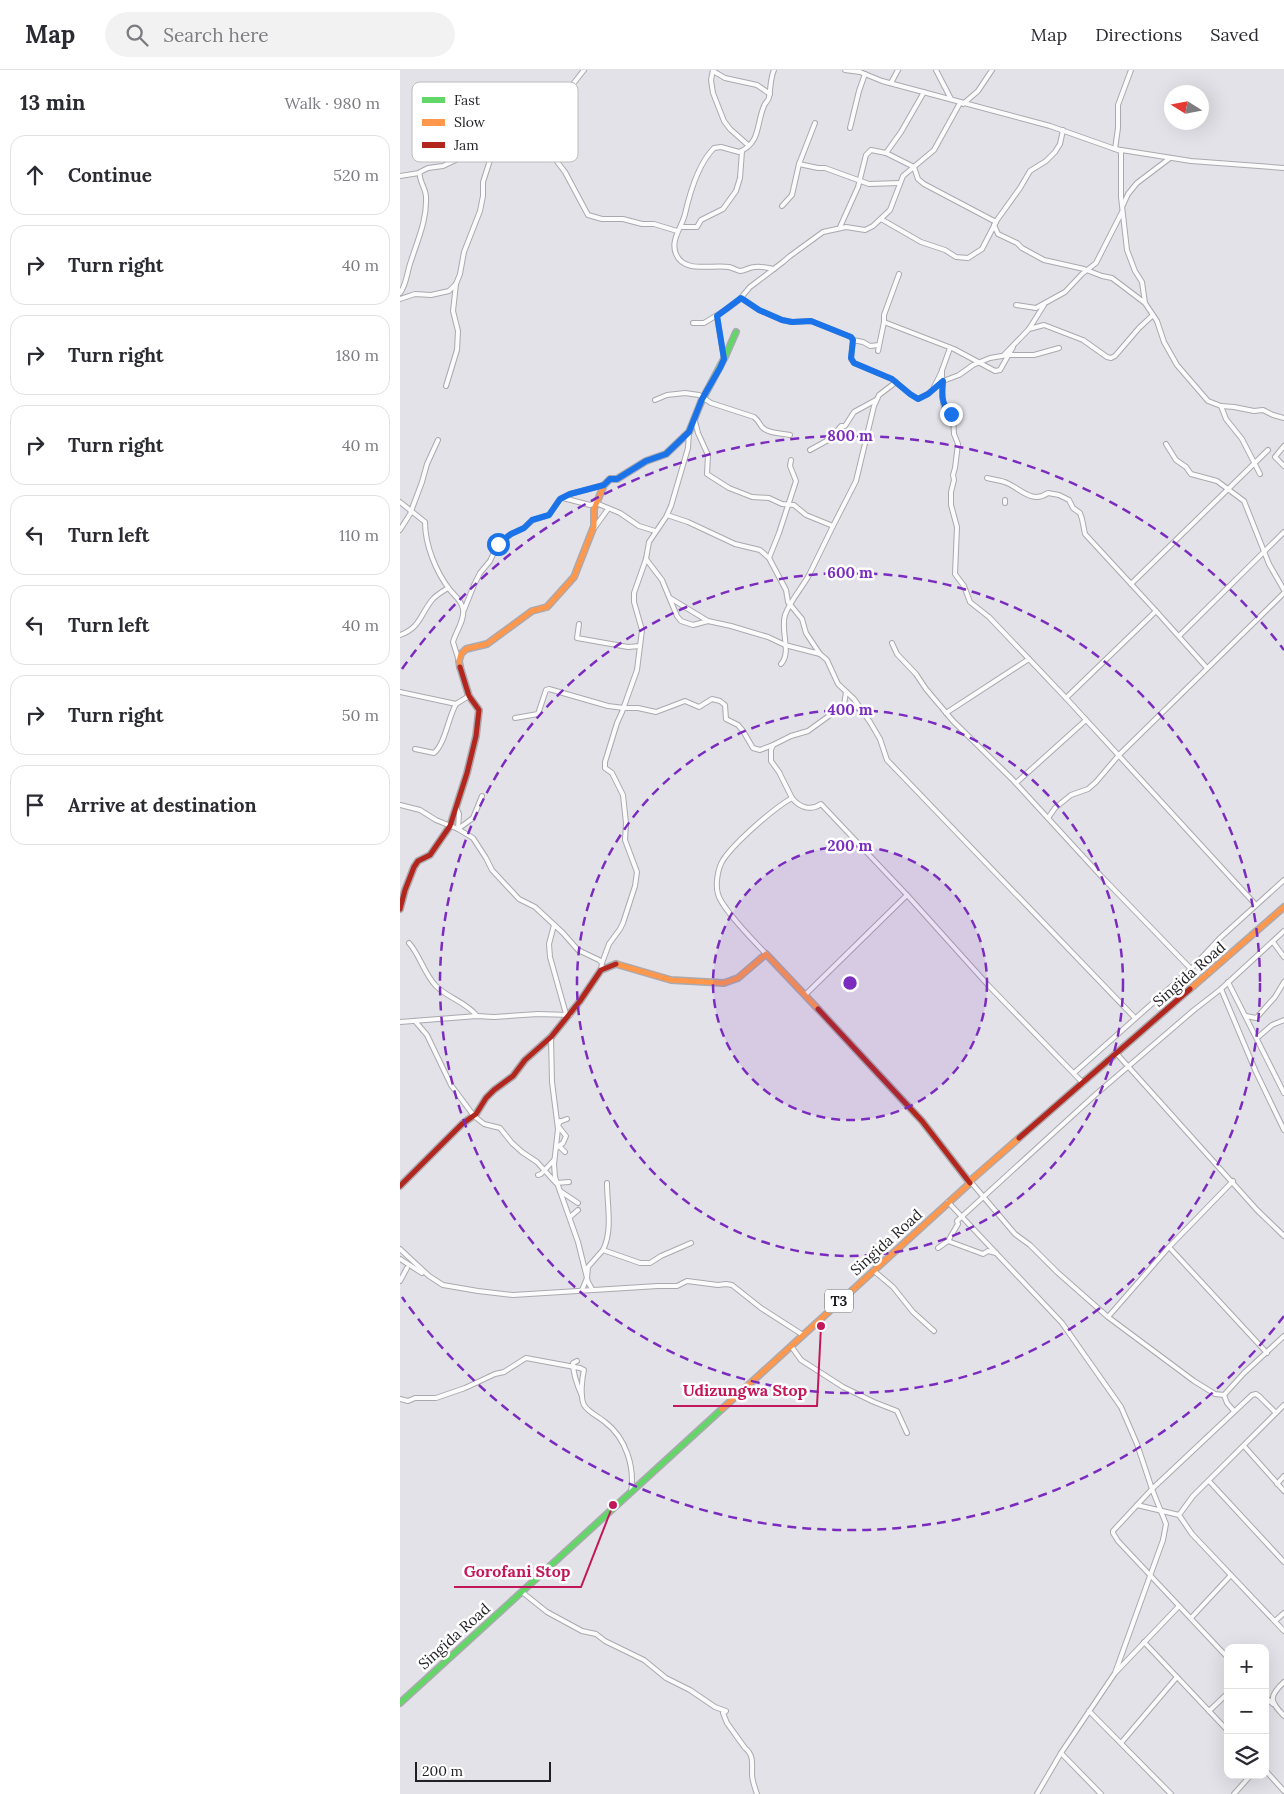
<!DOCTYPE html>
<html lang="en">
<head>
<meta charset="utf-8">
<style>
  :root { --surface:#fff; --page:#f2f2f3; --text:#2b2b33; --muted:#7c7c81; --line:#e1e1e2 }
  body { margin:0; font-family:Lora,serif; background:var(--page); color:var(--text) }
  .controls { position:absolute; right:15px; bottom:15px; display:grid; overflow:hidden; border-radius:10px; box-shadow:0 5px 20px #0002 }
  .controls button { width:45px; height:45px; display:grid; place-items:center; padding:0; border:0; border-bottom:1px solid var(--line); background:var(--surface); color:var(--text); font:25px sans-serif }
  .compass { position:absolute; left:764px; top:15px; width:45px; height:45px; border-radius:50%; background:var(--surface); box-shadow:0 5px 20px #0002; rotate:281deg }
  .scale { position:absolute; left:15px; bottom:12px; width:136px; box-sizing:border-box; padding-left:5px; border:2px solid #201f23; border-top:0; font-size:14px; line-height:18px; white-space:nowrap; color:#201f23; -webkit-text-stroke:4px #fff; paint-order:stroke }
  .stop { position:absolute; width:15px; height:15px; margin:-11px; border:4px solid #1a73e8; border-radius:50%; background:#fff }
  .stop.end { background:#1a73e8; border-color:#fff; box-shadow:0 1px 5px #0008 }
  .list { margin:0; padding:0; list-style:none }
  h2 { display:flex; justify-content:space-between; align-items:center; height:65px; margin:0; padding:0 20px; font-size:21px }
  h2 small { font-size:16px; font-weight:400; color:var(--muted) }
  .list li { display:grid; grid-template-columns:32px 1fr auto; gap:15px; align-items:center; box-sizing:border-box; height:80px; margin:0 10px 10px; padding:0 10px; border:1px solid var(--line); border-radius:15px }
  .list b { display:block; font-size:19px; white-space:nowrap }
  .list em { font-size:16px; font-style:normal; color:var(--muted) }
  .icon { flex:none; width:28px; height:28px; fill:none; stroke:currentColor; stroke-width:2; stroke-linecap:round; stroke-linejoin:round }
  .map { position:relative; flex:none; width:884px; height:1724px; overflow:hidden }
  header { display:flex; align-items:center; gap:30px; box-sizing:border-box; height:70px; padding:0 25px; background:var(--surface); border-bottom:1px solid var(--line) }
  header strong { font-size:24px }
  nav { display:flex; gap:28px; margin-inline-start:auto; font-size:18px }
  .search { width:350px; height:45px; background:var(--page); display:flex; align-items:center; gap:12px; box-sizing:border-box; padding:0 18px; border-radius:28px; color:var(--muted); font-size:19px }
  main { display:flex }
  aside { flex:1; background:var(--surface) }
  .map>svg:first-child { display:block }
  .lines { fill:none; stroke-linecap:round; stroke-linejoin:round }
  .street-casing { stroke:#aaa9ae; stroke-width:6 }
  .fast-casing { stroke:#aaa9ae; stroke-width:8 }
  .slow-casing { stroke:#aaa9ae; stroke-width:8 }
  .jam-casing { stroke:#aaa9ae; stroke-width:8 }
  .street { stroke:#fbfbfc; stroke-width:4 }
  .fast { stroke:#63d668; stroke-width:5 }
  .slow { stroke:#ff974d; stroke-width:5 }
  .jam { stroke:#b3261e; stroke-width:5 }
  .route { stroke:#1a73e8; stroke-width:6 }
  .ring { fill:none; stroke:#7b2cbf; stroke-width:2.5; stroke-dasharray:9 6 }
  .labels { text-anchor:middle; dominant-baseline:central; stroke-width:5; stroke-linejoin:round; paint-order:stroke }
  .shield { fill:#fff; stroke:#636265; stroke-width:1 }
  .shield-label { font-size:14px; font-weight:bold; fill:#201f23 }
  .street-label { font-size:15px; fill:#201f23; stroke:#fff }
  .key { fill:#fff; stroke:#bcbcbd; stroke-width:1 }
  .key-label { font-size:14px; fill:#201f23 }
  .centre { fill:#7b2cbf; stroke:#fff; stroke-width:2.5 }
  .ring-label { font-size:15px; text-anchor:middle; font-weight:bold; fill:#7b2cbf; stroke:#fff; stroke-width:5; stroke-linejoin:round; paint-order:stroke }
  .leader { fill:none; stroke:#c2185b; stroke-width:2 }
  .callout-dot { fill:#c2185b; stroke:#fff; stroke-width:2 }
  .callout-label { font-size:16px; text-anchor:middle; font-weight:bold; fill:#c2185b; stroke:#fff; stroke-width:5; stroke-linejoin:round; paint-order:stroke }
</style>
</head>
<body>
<header>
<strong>Map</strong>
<div class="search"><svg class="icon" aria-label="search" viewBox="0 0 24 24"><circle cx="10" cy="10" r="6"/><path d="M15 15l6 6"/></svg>Search here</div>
<nav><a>Map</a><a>Directions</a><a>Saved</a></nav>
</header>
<main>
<aside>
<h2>13 min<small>Walk · 980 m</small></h2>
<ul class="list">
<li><svg class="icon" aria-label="ahead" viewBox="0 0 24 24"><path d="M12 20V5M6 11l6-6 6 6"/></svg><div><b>Continue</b></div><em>520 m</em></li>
<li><svg class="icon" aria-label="right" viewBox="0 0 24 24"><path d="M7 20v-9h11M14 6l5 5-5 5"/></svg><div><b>Turn right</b></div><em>40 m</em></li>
<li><svg class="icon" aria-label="right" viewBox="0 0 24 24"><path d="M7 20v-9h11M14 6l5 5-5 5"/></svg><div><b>Turn right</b></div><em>180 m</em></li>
<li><svg class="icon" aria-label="right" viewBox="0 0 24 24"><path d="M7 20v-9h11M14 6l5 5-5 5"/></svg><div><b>Turn right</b></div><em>40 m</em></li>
<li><svg class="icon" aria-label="left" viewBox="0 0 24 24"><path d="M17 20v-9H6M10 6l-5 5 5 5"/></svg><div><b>Turn left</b></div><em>110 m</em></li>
<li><svg class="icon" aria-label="left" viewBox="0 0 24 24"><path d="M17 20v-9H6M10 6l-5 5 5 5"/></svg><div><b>Turn left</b></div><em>40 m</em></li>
<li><svg class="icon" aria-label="right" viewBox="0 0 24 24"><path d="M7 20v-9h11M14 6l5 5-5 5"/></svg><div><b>Turn right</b></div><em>50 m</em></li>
<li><svg class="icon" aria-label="arrive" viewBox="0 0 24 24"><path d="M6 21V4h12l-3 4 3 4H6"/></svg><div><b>Arrive at destination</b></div></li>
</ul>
</aside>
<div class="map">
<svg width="884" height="1724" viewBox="0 0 884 1724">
  <rect width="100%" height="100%" fill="#e3e2e8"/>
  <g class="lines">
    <g class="street-casing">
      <g id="street">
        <path d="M313,0L311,10L313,23L324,51L330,59L348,75"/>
        <path d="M374,0C370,9 371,17 369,27C369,31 365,32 364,36C356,54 361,73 339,82L321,77L314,78C298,94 290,122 285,144C282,157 270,170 276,184C284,204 313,194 329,197C333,198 336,200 340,201C345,201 349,197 355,197C361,196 368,198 374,199"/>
        <path d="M445,0L460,2L482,11L650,56L715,79L791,91L884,98"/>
        <path d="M536,0L551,29"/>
        <path d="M731,0L718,35V58L715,79L721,81V127L727,180L735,201L742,212L745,233L757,251L764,272L777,295L808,331L821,336L834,337L854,341L863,340L873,345L884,348"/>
        <path d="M313,1L325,8L357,15L370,24"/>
        <path d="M491,13L498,0"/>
        <path d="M158,30L149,55V69L152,85L165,102L188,145L202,149H223L242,154H254L277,161"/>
        <path d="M563,34L578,21L592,0"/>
        <path d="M450,58L459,21L465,4"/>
        <path d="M486,83L501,62L524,22"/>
        <path d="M399,94L418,98H425L469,114L500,113"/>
        <path d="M0,106L19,103"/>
        <path d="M723,135L728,124L737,113L770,88"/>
        <path d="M382,136L392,125L399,94L415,53"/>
        <path d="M481,149L521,172L545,180L556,187L568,188L582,179L597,150L620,118L630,101L646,91L655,82L660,74L663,60"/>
        <path d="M594,155L598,164L617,173L622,178L644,190L684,199L702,206L712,208L745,233"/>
        <path d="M281,157H297L301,150L323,139L336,121L340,108L342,81"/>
        <path d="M440,157L458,117L466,85L471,80L486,83L514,97L518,109L524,114L596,152"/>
        <path d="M0,223C7,214 7,201 11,191C18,169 27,150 26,127C26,118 18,110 20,102L28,98L43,96L79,79L90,82L96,80L132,54L146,38L166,23L184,0"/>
        <path d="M341,228L359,240L382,250L392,252L411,251L451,267L453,270L451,289L454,293L492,309L510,324L518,329L528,324L543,311L559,305L573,295L590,288L608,285H634L659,278"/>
        <path d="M0,229L15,224L31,225L49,221L56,214L60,204L64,182L80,141L83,126V112L93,81"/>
        <path d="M616,235L636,238L665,222L682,204L696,193L722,142"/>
        <path d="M317,246L324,289"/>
        <path d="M484,252L554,279L595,301L600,300L613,277"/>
        <path d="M293,253H304L327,239L339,230L350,217L383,192L390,186L423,162L446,157L465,160L473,156L490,140L503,106L534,80L560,33"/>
        <path d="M629,259L644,255L683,270L707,287L711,288L715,286L739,258L753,245"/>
        <path d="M453,270L463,272L470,276L479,275"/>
        <path d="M478,281L484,252V245L499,204"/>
        <path d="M604,285L629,259L644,235"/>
        <path d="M542,300V327L544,337L553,347L554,364L558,374L555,398L553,405L554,410L551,422V435L557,457L555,504L564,516L570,532L589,547L666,628L856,835"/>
        <path d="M46,316L57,280L58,261L53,241L56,214"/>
        <path d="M534,317L541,303L550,278"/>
        <path d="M255,330L267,325L285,323L299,325L311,333L354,347C358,350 359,353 362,357C368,364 382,363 390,365"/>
        <path d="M821,336L826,349L842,369L860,404"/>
        <path d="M294,347L298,363L308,385L307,404L329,418L352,427L369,428L382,434L394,435L406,445L433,456C425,472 417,489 409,505C402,518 390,531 385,545C380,561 392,582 381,594"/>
        <path d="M766,374L776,390L786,397L791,404L817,411L844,431L869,494L884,520"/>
        <path d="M884,376L875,387L884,396"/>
        <path d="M410,380L430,369L441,356H445L454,342L476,330"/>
        <path d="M587,408C594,410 601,410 607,413C621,419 632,434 648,423L659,425L669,430L673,438L680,443L682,449L685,464L756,541L807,598"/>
        <path d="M163,428L190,435L196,433L220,443L239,456L255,461"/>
        <path d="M605,430V433"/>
        <path d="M0,432L25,452C25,475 36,502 50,520C55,526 62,531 63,539C65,550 56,561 53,572L59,591"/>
        <path d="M267,445L288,452L335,474L360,480L369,488L386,520L388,532L402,549L406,563L420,584"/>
        <path d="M433,456L456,411L474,336L479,325L496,312"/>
        <path d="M195,457L208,439"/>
        <path d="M0,460L10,444L22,412L27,394L38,370"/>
        <path d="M369,488L379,463L396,411L390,396L391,390"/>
        <path d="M246,489L262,510L277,546L281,551L293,555L308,551L331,556L368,567L385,575L420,584L427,590L438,614L454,629L470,652L480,669L487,690L735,948"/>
        <path d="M731,514L868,380"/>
        <path d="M270,528L308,551"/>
        <path d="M64,540L74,515L80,503L90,491L98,474L111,464L124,458L133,450L149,445L160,429L170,424L204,415"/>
        <path d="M179,554L177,568L228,577L240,576"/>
        <path d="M0,565C20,558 20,545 32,530C36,525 43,521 48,518"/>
        <path d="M779,566L884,462"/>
        <path d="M492,573L497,584L516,604L526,619L553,651L612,709L701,806L791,899"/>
        <path d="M0,622L56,634L69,626"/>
        <path d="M666,628L756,541"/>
        <path d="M444,635L446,622"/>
        <path d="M546,643L629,589"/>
        <path d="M115,648L138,644L146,620L149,619L208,636L224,638H238L256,642L285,631L299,637L312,629L320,631L325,635L326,649L338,655L343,661L353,678L360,680L373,675"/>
        <path d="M15,679L34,683C45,674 48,648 56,634"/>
        <path d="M616,713L686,650"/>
        <path d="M392,728L379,702L371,691V680L373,675L391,666L408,661L444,635L457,636"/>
        <path d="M0,735L20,740L36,750L58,759L73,748L82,726"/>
        <path d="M56,737L59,744L58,759L73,768L86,788L92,800L119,829L135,837L163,863L178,880L199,890L202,893"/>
        <path d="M648,748L655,738L671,725L688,719L696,712L719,685L884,523"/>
        <path d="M154,855L149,874L150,887L166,944"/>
        <path d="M873,872L884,887"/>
        <path d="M9,873C20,885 24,904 36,916C48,928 66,932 77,946"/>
        <path d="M366,884C354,871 322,839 318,824C315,814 318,798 323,790C335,772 374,738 392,728C400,738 411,741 421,734L507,825L588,915L683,1013"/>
        <path d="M201,900L202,893L209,874L220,859L223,853L235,816L237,802L225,770L226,753L223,725L212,703L205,698V692L217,653L222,642L237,600L242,560L234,532V523L246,489L249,472L266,447L271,436L288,378L289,362"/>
        <path d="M828,912L884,1023"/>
        <path d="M821,919L856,1002L884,1060"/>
        <path d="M405,925L507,825"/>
        <path d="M846,946L856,948L858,946L875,927L884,912"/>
        <path d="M15,951L27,965L51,1015L74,1046L84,1054L100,1058L112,1073L122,1082L137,1092L156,1113L169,1112"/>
        <path d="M0,952L77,946L94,947L138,944L170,945"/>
        <path d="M151,967L152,1012L158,1059L154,1094L155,1107L178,1172L188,1212L192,1219"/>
        <path d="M857,968L872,955L884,950"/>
        <path d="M717,984L857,1140L884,1166"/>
        <path d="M674,1003L791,899L820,868L884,810"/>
        <path d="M159,1052L167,1049"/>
        <path d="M159,1076L165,1082"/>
        <path d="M156,1078L163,1073L166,1066L158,1056L160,1051"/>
        <path d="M138,1105L141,1104L154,1090"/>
        <path d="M570,1111L615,1164L630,1175L657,1202L708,1247L794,1311L815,1324L824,1325L844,1303L884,1266"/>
        <path d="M160,1121L178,1133"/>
        <path d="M548,1132L662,1253L721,1337L737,1374L752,1419L766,1454L763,1470L715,1603"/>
        <path d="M170,1147L178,1140"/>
        <path d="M548,1171L558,1154L557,1151L695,1025L794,940L821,919L884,861"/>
        <path d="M769,1177L867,1283"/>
        <path d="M538,1178L548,1171L583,1184L588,1181L596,1183"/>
        <path d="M0,1179L29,1206L43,1215L78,1221L113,1225L258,1216H277L287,1211L318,1215L326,1214L332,1215L361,1238L403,1265"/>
        <path d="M203,1180C213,1160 207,1135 207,1113"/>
        <path d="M0,1189L22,1203"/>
        <path d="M474,1201L493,1217L513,1242L534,1261"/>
        <path d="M0,1211L7,1198"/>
        <path d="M182,1220L187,1208L188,1197L203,1180L240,1193H250L261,1186L291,1173"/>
        <path d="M708,1247L769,1177L833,1111"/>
        <path d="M391,1276L401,1290L443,1317L474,1332L497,1341L507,1363"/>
        <path d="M177,1291L173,1293C173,1305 177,1315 182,1326"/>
        <path d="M824,1325L827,1333L834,1341"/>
        <path d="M0,1329L8,1331L15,1328H36L65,1318L95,1304L104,1302L126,1288L180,1298L184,1300C182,1308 180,1327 184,1335C188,1342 199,1347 205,1352C226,1368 235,1397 231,1422"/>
        <path d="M884,1335L793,1426L779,1445L792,1464L884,1561"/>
        <path d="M844,1376L884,1421"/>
        <path d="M809,1411L884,1492"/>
        <path d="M877,1414L884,1406"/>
        <path d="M737,1435L779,1445"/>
        <path d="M122,1522L147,1542L182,1561L196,1564L205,1571L244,1590L266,1608L290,1620L315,1637L326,1641L323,1643L327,1653L345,1678C354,1685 352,1694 352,1704C352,1711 355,1718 357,1724"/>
        <path d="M791,1548L831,1505"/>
        <path d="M875,1551L884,1543"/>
        <path d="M744,1572L828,1661"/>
        <path d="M828,1588L718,1471L713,1463V1461L752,1419L852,1325L856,1324L859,1326L876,1343"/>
        <path d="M884,1612C868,1627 870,1631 884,1646"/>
        <path d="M865,1627L873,1634"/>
        <path d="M689,1641L771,1724"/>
        <path d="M809,1641L828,1623"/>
        <path d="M721,1673L777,1607"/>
        <path d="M661,1683L701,1724"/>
        <path d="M865,1700L884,1721"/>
        <path d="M637,1724L661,1683L715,1603L779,1536"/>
        <path d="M834,1724L851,1705"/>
      </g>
    </g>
    <g class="fast-casing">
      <g id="fast">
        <path d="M301,332L325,287L336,262"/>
        <path d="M0,1633L322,1339"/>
      </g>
    </g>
    <g class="slow-casing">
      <g id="slow">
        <path d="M60,597L59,591L61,584L66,579L87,574L132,541L147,537L174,507L194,456V439L204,415L210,409H217L246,391L266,384L289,362L301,332"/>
        <path d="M216,894L271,910L324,913L338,908L366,884L418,939"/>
        <path d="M790,919L884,837"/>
        <path d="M322,1339L570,1113V1111L619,1068"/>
      </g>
    </g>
    <g class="jam-casing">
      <g id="jam">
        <path d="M0,839L5,820L14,797L18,791L30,785L50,756L67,703L76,666L79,640L69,626L60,597"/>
        <path d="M418,939L522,1051L570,1113"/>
        <path d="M619,1068L790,919"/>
        <path d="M0,1116L62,1054L76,1044L86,1028L94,1020L113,1006L125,990L151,967L180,931L201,900L216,894"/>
      </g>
    </g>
    <use href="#street" class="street"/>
    <use href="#fast" class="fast"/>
    <use href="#slow" class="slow"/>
    <use href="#jam" class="jam"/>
  </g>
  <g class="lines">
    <path class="route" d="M98,474L111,464L124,458L132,450L149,445L160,429L170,424L204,415L210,409H217L246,391L266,384L289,362L302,329L320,298L324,289L317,246L341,228L359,240L382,250L392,252L411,251L451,267L453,270L451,288L454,293L492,309L510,324L518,329L528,324L543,311C542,324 541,335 551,344"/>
  </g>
  <circle cx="450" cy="913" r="137" fill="#7b2cbf" fill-opacity=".12"/>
  <g class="ring">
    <circle cx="450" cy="913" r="137"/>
    <circle cx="450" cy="913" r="273"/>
    <circle cx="450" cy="913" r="410"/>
    <path d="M884 1246A547 547 0 0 1 2 1227M2 599A547 547 0 0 1 884 580"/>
  </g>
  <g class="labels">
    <rect class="shield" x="425" y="1219.5" width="28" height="23" rx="4"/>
    <g class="shield-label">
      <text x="439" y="1231">T3</text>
    </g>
    <g class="street-label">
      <text transform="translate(789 904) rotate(-41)">Singida Road</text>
      <text transform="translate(486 1172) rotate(-42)">Singida Road</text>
      <text transform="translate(54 1566) rotate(-42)">Singida Road</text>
    </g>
  </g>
  <rect x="12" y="12" width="166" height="80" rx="8" class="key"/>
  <rect x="22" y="27" width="23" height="6" fill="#63d668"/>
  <rect x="22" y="49" width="23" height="7" fill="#ff974d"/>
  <rect x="22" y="72" width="23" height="6" fill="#b3261e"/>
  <g class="key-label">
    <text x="54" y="35">Fast</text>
    <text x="54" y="57">Slow</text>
    <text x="54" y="80">Jam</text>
  </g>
  <circle cx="450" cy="913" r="8" class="centre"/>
  <g class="ring-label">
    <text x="450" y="371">800 m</text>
    <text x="450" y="508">600 m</text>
    <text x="450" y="645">400 m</text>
    <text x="450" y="781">200 m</text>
  </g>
  <path class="leader" d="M421 1256L417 1336H273M213 1435L181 1517H54"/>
  <g class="callout-dot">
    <circle cx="421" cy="1256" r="5"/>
    <circle cx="213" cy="1435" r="5"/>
  </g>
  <g class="callout-label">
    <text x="345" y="1326">Udizungwa Stop</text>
    <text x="117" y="1507">Gorofani Stop</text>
  </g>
</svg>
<div class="controls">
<button>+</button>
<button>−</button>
<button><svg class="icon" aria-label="layers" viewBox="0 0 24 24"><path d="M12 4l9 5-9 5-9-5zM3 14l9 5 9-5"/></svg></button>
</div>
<svg class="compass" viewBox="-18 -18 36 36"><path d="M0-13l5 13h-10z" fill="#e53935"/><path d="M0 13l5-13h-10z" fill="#7c7c81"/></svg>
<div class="scale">200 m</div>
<div class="stop" style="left:98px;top:474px"></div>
<div class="stop end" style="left:551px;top:344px"></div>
</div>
</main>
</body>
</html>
